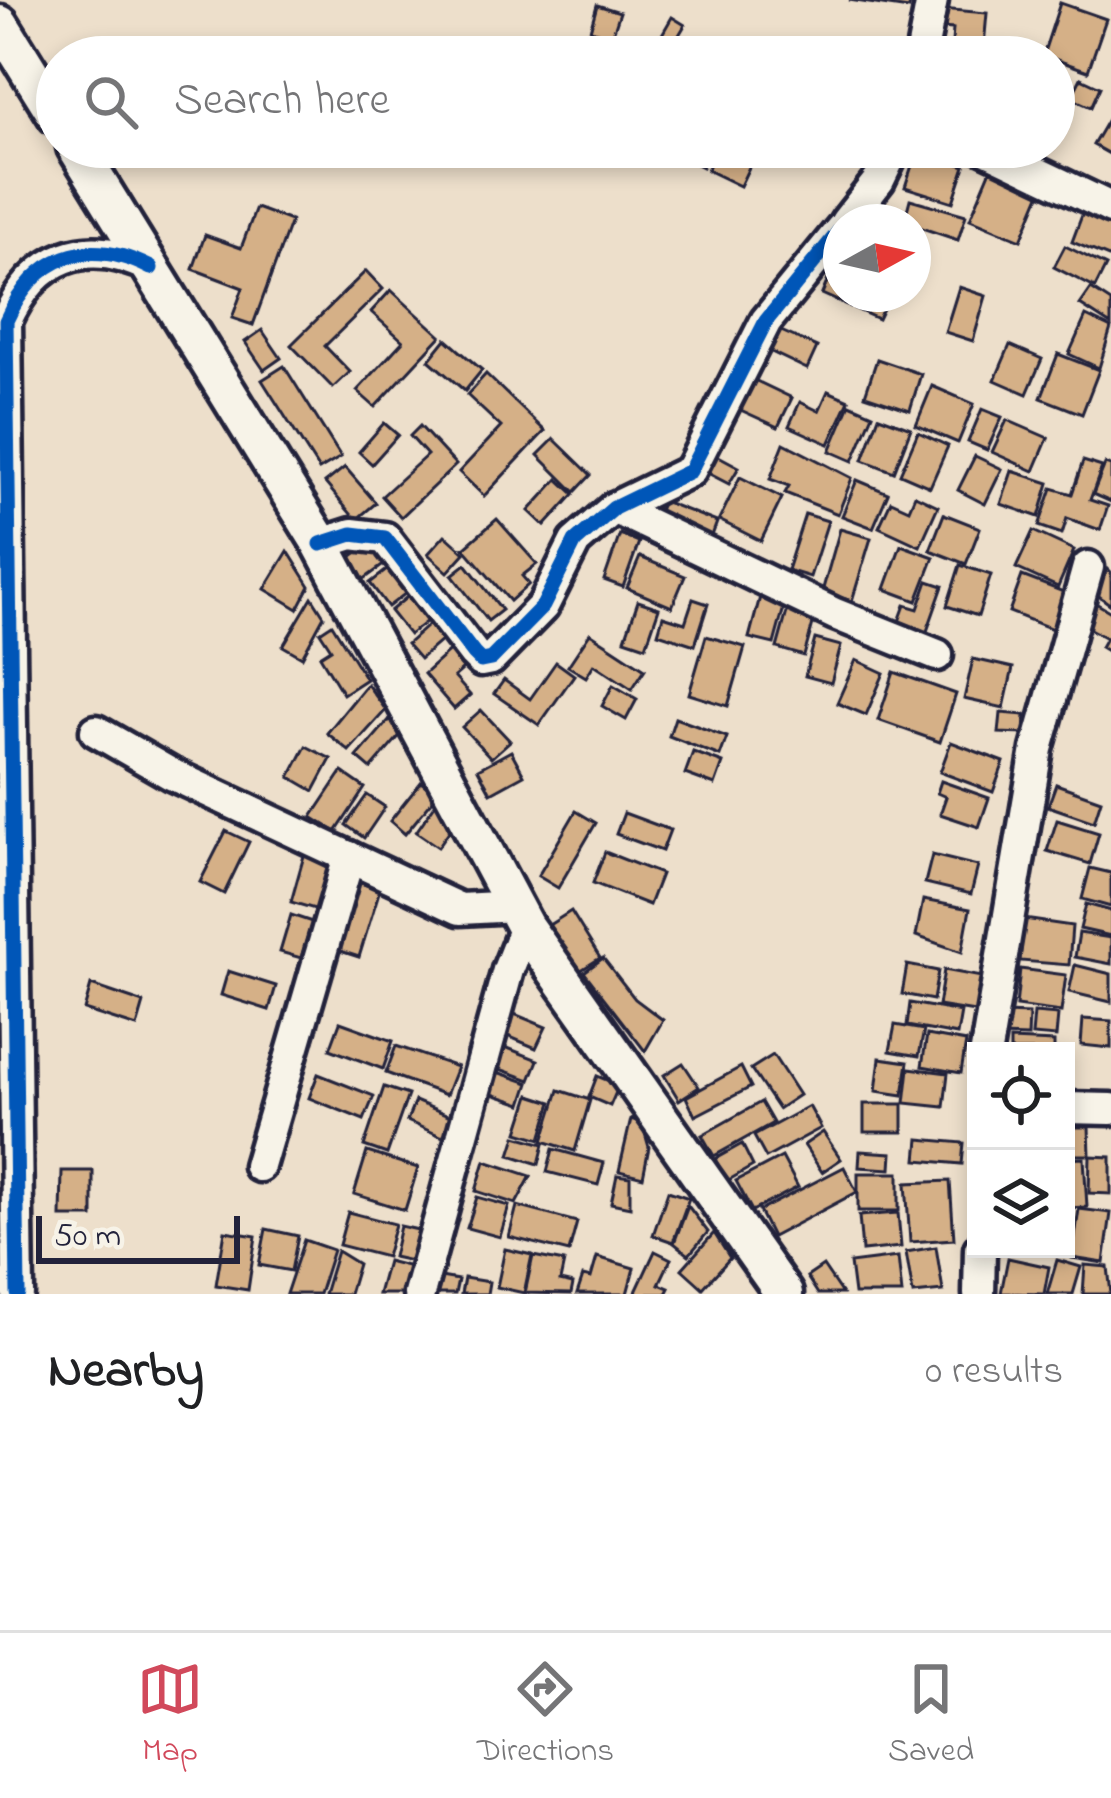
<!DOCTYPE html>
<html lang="en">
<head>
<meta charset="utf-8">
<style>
  :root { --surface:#fff; --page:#f6f6f6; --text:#202124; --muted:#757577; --line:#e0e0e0; --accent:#d1495b }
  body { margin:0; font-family:"Indie Flower",sans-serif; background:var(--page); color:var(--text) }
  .controls { position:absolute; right:36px; bottom:36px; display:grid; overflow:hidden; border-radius:0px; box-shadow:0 6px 18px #0003 }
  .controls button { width:108px; height:108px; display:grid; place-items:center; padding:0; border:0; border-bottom:3px solid var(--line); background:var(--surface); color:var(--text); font:60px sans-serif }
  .compass { position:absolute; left:823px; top:204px; width:108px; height:108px; border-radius:50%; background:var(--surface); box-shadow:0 6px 18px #0003; rotate:82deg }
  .scale { position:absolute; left:36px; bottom:30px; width:204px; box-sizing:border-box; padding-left:12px; border:6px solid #22223b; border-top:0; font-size:33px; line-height:42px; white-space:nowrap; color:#22223b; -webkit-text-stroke:9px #f7f3e8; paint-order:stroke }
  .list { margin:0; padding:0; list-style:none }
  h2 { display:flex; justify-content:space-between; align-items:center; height:156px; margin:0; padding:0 48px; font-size:51px }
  h2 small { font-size:39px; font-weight:400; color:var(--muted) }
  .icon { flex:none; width:66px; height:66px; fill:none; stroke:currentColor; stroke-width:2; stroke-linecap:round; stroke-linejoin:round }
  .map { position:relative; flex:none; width:1111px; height:1294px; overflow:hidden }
  .search { position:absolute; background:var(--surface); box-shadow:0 6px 18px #0003; left:36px; right:36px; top:36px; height:132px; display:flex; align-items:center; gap:30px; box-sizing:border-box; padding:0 42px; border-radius:66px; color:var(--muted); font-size:45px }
  .sheet { height:336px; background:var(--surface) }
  nav { display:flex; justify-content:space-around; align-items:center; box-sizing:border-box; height:168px; border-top:3px solid var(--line); background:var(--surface); font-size:33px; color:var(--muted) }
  nav a { display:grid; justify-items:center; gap:6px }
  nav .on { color:var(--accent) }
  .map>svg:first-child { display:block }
  .building { fill:#d5b087; stroke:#22223b; stroke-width:3 }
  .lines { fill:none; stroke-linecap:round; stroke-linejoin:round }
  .minor-casing { stroke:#22223b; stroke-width:39 }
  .major-casing { stroke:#22223b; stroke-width:45 }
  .minor { stroke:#f7f3e8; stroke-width:30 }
  .major { stroke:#f7f3e8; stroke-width:36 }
  .cycleway-casing { stroke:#f7f3e8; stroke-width:22 }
  .cycleway { stroke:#0057b8; stroke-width:15 }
</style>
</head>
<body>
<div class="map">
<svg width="1111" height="1294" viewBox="0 0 1111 1294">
  <rect width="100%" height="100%" fill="#eddfcb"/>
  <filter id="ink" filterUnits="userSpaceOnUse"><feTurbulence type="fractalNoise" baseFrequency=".00833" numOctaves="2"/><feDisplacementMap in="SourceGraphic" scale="24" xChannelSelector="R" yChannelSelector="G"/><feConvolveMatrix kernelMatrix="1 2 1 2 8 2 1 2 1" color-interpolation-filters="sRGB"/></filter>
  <g filter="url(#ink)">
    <g class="building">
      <path d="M849,0H910L909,9Z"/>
      <path d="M1060,3L1106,19L1088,71L1043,55Z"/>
      <path d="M597,5L620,12L612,36L590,30Z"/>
      <path d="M941,9L987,13L983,57L951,56L953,29L940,28Z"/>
      <path d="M672,17L685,25L666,57H649Z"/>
      <path d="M1081,78L1100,87L1091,107L1071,98Z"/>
      <path d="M1111,114V155L1093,145Z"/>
      <path d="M678,147H712L702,167L675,153Z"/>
      <path d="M718,147L752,161L740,186L707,170Z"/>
      <path d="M917,150L965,166L953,202L905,187Z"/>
      <path d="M994,162L1045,183L1021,240L970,219Z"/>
      <path d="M910,199L966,215L958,240L904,222Z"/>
      <path d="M256,208L291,221L253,325L232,318L243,288L193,269L205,235L241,248Z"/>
      <path d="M1084,210L1111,221V258L1072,242Z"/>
      <path d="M1065,246L1106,266L1095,288L1054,267Z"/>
      <path d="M832,270L841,274V294L889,296L878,319L822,294Z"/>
      <path d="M366,271L383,289L325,346L350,372L333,388L291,345Z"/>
      <path d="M959,287L986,296L973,341L945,332Z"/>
      <path d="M1091,289L1111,302V325L1080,305Z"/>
      <path d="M391,290L441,336L375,407L357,391L403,341L371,312Z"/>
      <path d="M1086,316L1111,328L1099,368L1069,354Z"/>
      <path d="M772,327L817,347L807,369L763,348Z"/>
      <path d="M262,330L281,358L264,370L245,342Z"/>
      <path d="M446,339L482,370L465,391L429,360Z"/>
      <path d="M1010,345L1042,359L1027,394L995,380Z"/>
      <path d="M1058,354L1099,370L1082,414L1041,398Z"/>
      <path d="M877,359L921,374L910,410L865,395Z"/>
      <path d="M284,366L341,457L319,470L262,380Z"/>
      <path d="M486,374L545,431L484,496L459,472L501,427L467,395Z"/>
      <path d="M746,376L792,398L778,427L732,406Z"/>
      <path d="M932,386L974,404L958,443L916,425Z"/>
      <path d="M828,391L849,400L829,444L789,426L800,402L819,411Z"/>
      <path d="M850,404L873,414L853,461L830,451Z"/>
      <path d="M982,409L1002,417L987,450L968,442Z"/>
      <path d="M879,416L911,428L894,472L863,460Z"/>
      <path d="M1007,420L1048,438L1034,471L992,452Z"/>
      <path d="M384,423L398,435L372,464L359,452Z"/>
      <path d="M420,426L456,465L401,517L382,496L427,455L410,436Z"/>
      <path d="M918,432L948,446L930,487L900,474Z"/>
      <path d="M554,439L591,475L575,492L538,455Z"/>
      <path d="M784,443L852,478L838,514L785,493L789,486L770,479Z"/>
      <path d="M713,453L739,467L729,484L704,471Z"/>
      <path d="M975,456L1002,469L985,504L958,490Z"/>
      <path d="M1083,461L1102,467L1090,500L1108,506L1100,530L1067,518L1062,534L1039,526L1052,488L1072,494Z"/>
      <path d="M1105,464L1111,466V502L1093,494Z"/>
      <path d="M345,467L376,503L356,520L325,483Z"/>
      <path d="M1012,471L1049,483L1039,517L1001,504Z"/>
      <path d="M740,477L782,498L761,541L719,520Z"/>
      <path d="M558,479L574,494L545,526L529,511Z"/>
      <path d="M857,480L888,493L873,528L842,516Z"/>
      <path d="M915,495L938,506L920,546L879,527L891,501L909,509Z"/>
      <path d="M663,501L717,522L710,541L655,520Z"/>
      <path d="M805,514L828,521L810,577L787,570Z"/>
      <path d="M944,514L980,528L966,564L930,550Z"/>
      <path d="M497,519L537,564L522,576L529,584L510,601L464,548Z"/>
      <path d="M840,529L871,538L852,601L822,592Z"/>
      <path d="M1033,531L1074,550L1058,587L1016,568Z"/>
      <path d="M620,534L639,542L623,587L604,580Z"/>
      <path d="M445,535L465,553L448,572L428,554Z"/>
      <path d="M370,543L385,564L363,580L348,559Z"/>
      <path d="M901,545L934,557L917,601L885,589Z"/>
      <path d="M288,551L310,586L298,609L265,589Z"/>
      <path d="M640,557L685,576L672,607L627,588Z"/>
      <path d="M466,564L502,610L488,621L452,575Z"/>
      <path d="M960,565L991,575L978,616L947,606Z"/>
      <path d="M392,566L410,590L388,607L370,583Z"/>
      <path d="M1108,569L1111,572V605L1092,591Z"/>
      <path d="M1022,576L1069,594L1055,630L1009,612Z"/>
      <path d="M928,581L943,586L926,634L898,624L905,605L918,609Z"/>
      <path d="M412,593L431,618L409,635L390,611Z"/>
      <path d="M761,593L786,600L774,644L749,638Z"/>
      <path d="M312,597L324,616L302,657L283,646Z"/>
      <path d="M693,599L708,604L695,645L658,633L663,616L685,623Z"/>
      <path d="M638,601L659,608L646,646L625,639Z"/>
      <path d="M790,601L817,609L804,656L777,648Z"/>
      <path d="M1094,602L1111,612V653L1101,647L1106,638L1081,624Z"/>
      <path d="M434,620L448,635L420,659L407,644Z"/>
      <path d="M332,624L366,679L343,694L320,656L331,649L320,632Z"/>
      <path d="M590,633L645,669L632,689L594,664L586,677L568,666Z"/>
      <path d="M706,636L745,647L728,706L689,694Z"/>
      <path d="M815,639L841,646L831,683L805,676Z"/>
      <path d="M454,647L469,664L454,677L470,695L454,709L424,674Z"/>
      <path d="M973,659L1013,668L1004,708L964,699Z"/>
      <path d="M856,660L884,673L866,715L837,703Z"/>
      <path d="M556,662L574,675L539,725L494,694L504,680L530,699Z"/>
      <path d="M894,672L956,694L940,742L878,720Z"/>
      <path d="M367,684L386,710L349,751L327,733Z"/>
      <path d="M613,685L637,699L626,720L602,706Z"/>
      <path d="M481,710L510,741L491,758L462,727Z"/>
      <path d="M1001,713L1025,715L1024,734L999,733Z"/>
      <path d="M675,718L727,737L720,756L669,736Z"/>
      <path d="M389,720L403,732L371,769L357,757Z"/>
      <path d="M951,742L1004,762L993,792L940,772Z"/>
      <path d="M306,746L331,759L314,791L290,777Z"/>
      <path d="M511,751L524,775L491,793L478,769Z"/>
      <path d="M693,752L723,763L715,785L685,774Z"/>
      <path d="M342,772L365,788L336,832L312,817Z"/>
      <path d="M941,781L989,798L979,827L940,814L946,797L937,793Z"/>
      <path d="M421,782L437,795L405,834L390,821Z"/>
      <path d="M1056,784L1101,800L1094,822L1048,806Z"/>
      <path d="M367,795L385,807L364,838L346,825Z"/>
      <path d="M438,800L456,821L438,847L416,832Z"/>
      <path d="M576,811L596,823L558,888L538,876Z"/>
      <path d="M624,813L670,830L662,851L616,834Z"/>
      <path d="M1057,820L1099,833L1090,864L1047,851Z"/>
      <path d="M226,831L249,842L224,894L200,882Z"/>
      <path d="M305,852L332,859L318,910L291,902Z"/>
      <path d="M605,852L661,874L649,905L593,883Z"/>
      <path d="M932,855L978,866L971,894L925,883Z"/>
      <path d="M1090,868L1111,873V907L1082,899Z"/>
      <path d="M354,881L380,889L359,957L334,949Z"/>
      <path d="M923,900L970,909L962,952L916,936Z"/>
      <path d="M1086,904L1111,911V936L1080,929Z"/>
      <path d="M571,911L600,958L578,972L549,925Z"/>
      <path d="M291,915L312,922L301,958L280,952Z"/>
      <path d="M1024,919L1072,926L1069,965L1020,961Z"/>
      <path d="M1079,933L1111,938V964L1075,957Z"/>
      <path d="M603,958L635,999L663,1020L645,1051L584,972Z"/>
      <path d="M907,965L938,971L933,1000L902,994Z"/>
      <path d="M1075,965L1111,974V1002L1069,992Z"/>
      <path d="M1020,969L1066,975L1061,1012L1016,1006Z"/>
      <path d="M944,970L987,978L981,1013L938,1006Z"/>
      <path d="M228,971L276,986L269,1010L221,995Z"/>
      <path d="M91,985L144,1003L137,1027L84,1010Z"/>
      <path d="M910,1003L961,1012L957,1035L907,1026Z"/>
      <path d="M507,1011L546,1027L536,1048L498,1032Z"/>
      <path d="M1001,1013L1029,1014L1028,1037L1001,1036Z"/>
      <path d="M1034,1013L1058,1015L1056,1037L1032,1035Z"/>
      <path d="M1083,1019L1111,1021V1048L1081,1045Z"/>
      <path d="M340,1022L393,1041L383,1069L330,1049Z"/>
      <path d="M895,1025L924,1030L919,1056L890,1051Z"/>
      <path d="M927,1035L966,1042L961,1073L922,1066Z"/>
      <path d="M1010,1040L1054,1042V1051H1010Z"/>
      <path d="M396,1046L457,1067L446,1095L386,1073Z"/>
      <path d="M505,1047L538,1060L530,1080L497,1068Z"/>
      <path d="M773,1055L799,1095L778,1109L751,1069Z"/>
      <path d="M880,1058L908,1062L903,1095L876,1091Z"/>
      <path d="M683,1063L699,1087L679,1100L664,1075Z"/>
      <path d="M741,1067L751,1087L695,1116L686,1097Z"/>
      <path d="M909,1068L948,1073L944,1107L905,1103Z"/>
      <path d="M497,1072L529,1083L522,1104L489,1093Z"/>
      <path d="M318,1074L374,1096L364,1120L309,1098Z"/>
      <path d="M597,1076L619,1085L610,1106L589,1097Z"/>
      <path d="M384,1087L408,1095L387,1154L364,1146Z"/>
      <path d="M559,1090L590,1100L575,1151L543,1141Z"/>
      <path d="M530,1095L552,1102L541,1139L518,1132Z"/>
      <path d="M415,1101L458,1119L450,1140L407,1121Z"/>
      <path d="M761,1102L773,1123L714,1156L702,1135Z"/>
      <rect x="864" y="1104" width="39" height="28"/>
      <path d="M809,1106L821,1128L766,1158L754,1136Z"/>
      <path d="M631,1119L642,1123L649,1147L643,1177L619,1171Z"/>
      <path d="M1066,1127H1089L1090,1155H1066Z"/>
      <path d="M823,1132L841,1159L822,1172L804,1145Z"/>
      <path d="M516,1136L544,1144L539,1164L510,1155Z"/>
      <path d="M919,1139L964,1143L962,1164L917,1160Z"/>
      <path d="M742,1144L753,1166L727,1181L715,1159Z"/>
      <path d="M553,1149L604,1163L598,1185L547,1172Z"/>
      <path d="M860,1151L892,1153L891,1169L859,1167Z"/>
      <path d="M367,1152L418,1168L405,1210L354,1194Z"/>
      <path d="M1090,1156L1111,1157V1194L1089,1193Z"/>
      <path d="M782,1157L798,1187L752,1211L736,1181Z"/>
      <path d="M1084,1158L1087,1207L1066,1208V1159Z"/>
      <path d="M485,1161L531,1176L516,1204L476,1191Z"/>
      <path d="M844,1167L857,1192L772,1237L759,1211Z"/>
      <path d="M62,1171H93V1217H61Z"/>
      <rect x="858" y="1173" width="41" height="38"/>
      <path d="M617,1175L630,1177V1207L611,1203Z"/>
      <path d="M950,1181L954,1239L910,1242L906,1183Z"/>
      <path d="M668,1191L689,1198L673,1242L653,1235Z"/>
      <path d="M477,1197L509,1206L500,1237L467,1228Z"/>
      <path d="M517,1206L577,1222L569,1252L509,1237Z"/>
      <path d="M688,1206L708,1232L689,1255L674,1243Z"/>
      <path d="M1079,1209L1111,1213L1104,1263L1072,1258Z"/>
      <path d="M348,1212L395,1224L386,1257L339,1245Z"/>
      <path d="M898,1213L901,1247L862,1251L859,1216Z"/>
      <path d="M400,1226L418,1230L411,1261L393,1257Z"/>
      <path d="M266,1229L298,1236L291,1271L259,1265Z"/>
      <path d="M225,1231L256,1236L248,1290L216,1285Z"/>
      <path d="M714,1233L730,1258L703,1288L682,1269Z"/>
      <path d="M304,1240L333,1250L319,1294H286Z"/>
      <path d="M936,1247L943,1291L913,1294L906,1252Z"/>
      <path d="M505,1249L532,1255L524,1293L497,1287Z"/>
      <path d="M337,1251L358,1264L349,1294H324Z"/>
      <path d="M655,1251L671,1259L659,1284L669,1288L666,1294H635Z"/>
      <path d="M533,1256L564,1262L560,1281L573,1284L571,1294L525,1293Z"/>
      <path d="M597,1257L634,1268L627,1294H577L583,1276L591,1278Z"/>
      <path d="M898,1257L902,1294H854L850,1263Z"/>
      <path d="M1008,1258L1049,1267L1044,1294L1001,1293Z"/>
      <path d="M1057,1260L1081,1267L1073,1294H1047Z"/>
      <path d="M387,1261L415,1268L408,1294H378Z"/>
      <path d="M1085,1265L1108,1267L1111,1294H1083Z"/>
      <path d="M823,1266L842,1294H818L807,1277Z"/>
      <path d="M429,1275L458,1280L455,1294H425Z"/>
      <path d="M464,1278L489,1282L487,1294H461Z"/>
    </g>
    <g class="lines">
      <g class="minor-casing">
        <g id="minor">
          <path d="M921,57L932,0"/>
          <path d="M983,147L1111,208"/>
          <path d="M846,222L879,180L895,147"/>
          <path d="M614,508L835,614L937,655"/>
          <path d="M321,544L352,534L385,538L474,654L481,661L491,659L543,606L575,542L614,508L690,471L766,321L841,229"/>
          <path d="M96,731L171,774L460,909L516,906"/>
          <path d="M986,1051L1037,749L1088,567"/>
          <path d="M1066,1108L1111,1109"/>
          <path d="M259,1166L349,857"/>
          <path d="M18,1294L6,321C35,256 86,235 151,268"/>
          <path d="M419,1294L508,970L525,927"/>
          <path d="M979,1294L980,1249"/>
        </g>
      </g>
      <g class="major-casing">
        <g id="major">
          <path d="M0,24L57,116"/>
          <path d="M76,147L321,544L525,927L784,1294"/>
        </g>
      </g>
      <use href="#minor" class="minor"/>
      <use href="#major" class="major"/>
      <g class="cycleway-casing">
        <g id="cycleway">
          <path d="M321,544L352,534L385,538L474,654L481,661L491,659L543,606L575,542L614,508L690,471L766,321L841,229"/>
          <path d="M18,1294L6,321C35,256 86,235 151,268"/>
        </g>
      </g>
      <use href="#cycleway" class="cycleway"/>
    </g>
  </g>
</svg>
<div class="controls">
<button><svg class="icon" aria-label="locate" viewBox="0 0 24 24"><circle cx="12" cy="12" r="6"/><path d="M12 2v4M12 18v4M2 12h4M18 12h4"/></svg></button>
<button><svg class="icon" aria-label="layers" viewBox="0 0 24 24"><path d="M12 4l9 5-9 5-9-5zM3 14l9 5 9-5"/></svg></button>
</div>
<svg class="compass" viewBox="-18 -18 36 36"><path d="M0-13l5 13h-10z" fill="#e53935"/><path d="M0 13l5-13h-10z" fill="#757577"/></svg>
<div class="scale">50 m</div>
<div class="search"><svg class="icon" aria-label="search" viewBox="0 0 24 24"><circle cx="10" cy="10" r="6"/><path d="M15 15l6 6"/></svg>Search here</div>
</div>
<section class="sheet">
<h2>Nearby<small>0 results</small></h2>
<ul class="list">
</ul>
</section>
<nav>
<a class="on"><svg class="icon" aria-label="map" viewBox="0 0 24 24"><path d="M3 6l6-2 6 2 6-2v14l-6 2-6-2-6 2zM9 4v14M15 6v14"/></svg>Map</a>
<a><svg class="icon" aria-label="directions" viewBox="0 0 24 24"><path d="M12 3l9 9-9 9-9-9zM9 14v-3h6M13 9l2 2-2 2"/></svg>Directions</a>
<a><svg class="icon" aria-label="saved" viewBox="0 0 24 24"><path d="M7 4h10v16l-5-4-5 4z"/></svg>Saved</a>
</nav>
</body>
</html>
